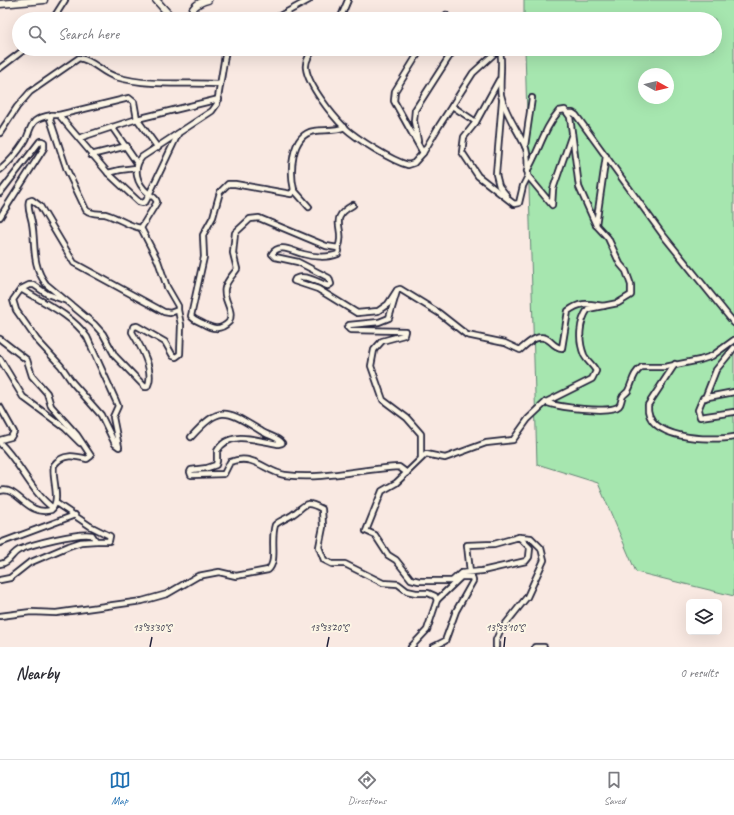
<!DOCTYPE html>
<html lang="en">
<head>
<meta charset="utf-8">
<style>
  :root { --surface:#fff; --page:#f2f2f3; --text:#2b2b33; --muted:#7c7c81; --line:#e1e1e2; --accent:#1f6fb2 }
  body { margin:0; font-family:Caveat,sans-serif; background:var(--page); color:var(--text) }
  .controls { position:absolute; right:12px; bottom:12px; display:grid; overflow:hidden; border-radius:6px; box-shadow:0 4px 16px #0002 }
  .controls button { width:36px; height:36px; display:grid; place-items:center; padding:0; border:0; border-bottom:1px solid var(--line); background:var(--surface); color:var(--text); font:20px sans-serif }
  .compass { position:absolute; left:638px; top:68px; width:36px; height:36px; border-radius:50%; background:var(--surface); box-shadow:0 4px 16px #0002; rotate:98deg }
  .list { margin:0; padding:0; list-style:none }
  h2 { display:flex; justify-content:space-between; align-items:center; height:52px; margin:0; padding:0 16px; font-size:17px }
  h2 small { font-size:13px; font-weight:400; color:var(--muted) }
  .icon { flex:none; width:22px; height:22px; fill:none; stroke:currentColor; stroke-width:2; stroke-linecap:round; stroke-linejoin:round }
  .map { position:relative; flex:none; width:734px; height:647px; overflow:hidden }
  .search { position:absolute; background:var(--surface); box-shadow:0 4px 16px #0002; left:12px; right:12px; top:12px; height:44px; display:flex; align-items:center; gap:10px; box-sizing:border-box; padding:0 14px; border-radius:22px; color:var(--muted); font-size:15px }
  .sheet { height:112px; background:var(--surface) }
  nav { display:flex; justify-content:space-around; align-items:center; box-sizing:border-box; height:56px; border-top:1px solid var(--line); background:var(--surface); font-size:11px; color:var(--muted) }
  nav a { display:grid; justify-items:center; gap:2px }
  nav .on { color:var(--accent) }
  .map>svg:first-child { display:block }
  .green { fill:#a6e6af; stroke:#648475; fill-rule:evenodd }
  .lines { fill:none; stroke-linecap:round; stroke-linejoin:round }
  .street-casing { stroke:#22223b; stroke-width:8 }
  .secondary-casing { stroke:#22223b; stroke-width:9 }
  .street { stroke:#fcf5e5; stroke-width:4.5 }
  .secondary { stroke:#fcf5e5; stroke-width:6 }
  .ticks { fill:none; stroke:#22223b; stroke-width:1.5 }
  .ticks-label { font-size:10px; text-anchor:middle; fill:#22223b; stroke:#fcf5e5; stroke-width:4; stroke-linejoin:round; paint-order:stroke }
</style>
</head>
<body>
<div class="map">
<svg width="734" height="647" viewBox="0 0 734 647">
  <rect width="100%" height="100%" fill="#f9e9e2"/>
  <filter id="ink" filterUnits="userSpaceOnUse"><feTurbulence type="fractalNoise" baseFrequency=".025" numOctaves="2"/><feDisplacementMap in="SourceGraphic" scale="8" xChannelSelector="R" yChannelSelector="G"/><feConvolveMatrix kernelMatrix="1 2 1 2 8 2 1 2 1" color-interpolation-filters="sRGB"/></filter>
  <g filter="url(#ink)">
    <path class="green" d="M524,0H734V596L636,572L598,483L537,464L525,49H715V19H524ZM644,74H668V98H644Z"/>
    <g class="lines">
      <g class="street-casing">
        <g id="street">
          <path d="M53,19L65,0"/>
          <path d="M274,19L309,0"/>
          <path d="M340,19L348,0"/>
          <path d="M442,19L446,15"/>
          <path d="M315,49C310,53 305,61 306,68C308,85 332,115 344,127C357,139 392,161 408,165L414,163L423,153L439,126L473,73L496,52L500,53C503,57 499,86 501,95C505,114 517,129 525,146C529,154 527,167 528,176"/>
          <path d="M421,49L395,91L394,101L423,153"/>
          <path d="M0,68L25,49"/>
          <path d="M499,80L476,122L464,137L462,152L478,176L514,204L519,203L523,186L528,176L552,205L553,189L572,134"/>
          <path d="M502,101L496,174L499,186L507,196"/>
          <path d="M452,106L476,122"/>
          <path d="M568,113H573L576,115L663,235L734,323"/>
          <path d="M59,115L129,98L134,102L137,119L158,148"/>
          <path d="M112,127L137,163"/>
          <path d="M345,127C334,132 324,129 314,131C290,135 290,173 294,190L291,194L235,184H228L220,192L213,217L203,235L204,257L191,316C194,320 198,321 202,323C212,329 220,331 229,322C235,309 222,300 225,288C227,280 233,275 237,269L233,253L235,233L250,219L259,218L326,246L338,248L339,251L338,254C328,258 313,257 303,254C294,252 279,242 272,254L275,257L298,262L329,278L331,284L328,286C318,283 305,273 295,279L294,281L318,289L357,313L378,311L388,304L397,290L400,289L439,313L467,335L505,343L520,350C529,342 540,331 551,342C554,345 557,348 562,348L568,311C581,301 589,304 604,306"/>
          <path d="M0,133L17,107L30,92L79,58C93,60 102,73 116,77C151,87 185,82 220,84"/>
          <path d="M79,138L137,119L219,99"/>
          <path d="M418,141L414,121L415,110L454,49"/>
          <path d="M525,146L532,98"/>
          <path d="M91,155L127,146"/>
          <path d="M0,170C10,162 18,152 25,141C29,135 29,127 35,121C40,117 46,116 52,115"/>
          <path d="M108,173L120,170L136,168"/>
          <path d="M294,190L309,207"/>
          <path d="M0,193L40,141H42L44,142V148L0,217"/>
          <path d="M596,225L606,156"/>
          <path d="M141,228C128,226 117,217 105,214C98,213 92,215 86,210L67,170L50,119L52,115H59L108,173L139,202L143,203L146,201L178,134"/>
          <path d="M338,248C347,228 326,220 353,205"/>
          <path d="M21,289C44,303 71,314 87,337L116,401L118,406L113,417L119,447L115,444L101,415L72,382L61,366L37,340L16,310L13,300L21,289L29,285H34L47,294L64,300"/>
          <path d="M397,291L389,318L379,322L349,325L347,327L350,330L405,331L404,335L382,341L374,350L371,366L383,400L407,418L421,434V458"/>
          <path d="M178,310L181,325L180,354L176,357L173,356L165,342L137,326L133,327L132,332C140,345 156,372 147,387H145L115,356L103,334L94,324L46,284C31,264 36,245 32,223C31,216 27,209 29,201L32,200L40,206L74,263L164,312L170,313L178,310V306L167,287L158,261L141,228L157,202C155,196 152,197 148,193C137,184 132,169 142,157L212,111L217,104L226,49"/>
          <path d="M0,339L27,360L32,376L47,393L51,406L77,435L91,456L87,459C75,456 63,453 54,465C51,478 62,500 51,510C27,517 17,485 0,491"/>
          <path d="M0,359L23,397L65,428L80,443"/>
          <path d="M675,364L648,405C645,440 711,441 734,437"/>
          <path d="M734,392L703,398L698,410L700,417L734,412"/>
          <path d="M705,398L716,370L734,348"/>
          <path d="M546,402C555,407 611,414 619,406C621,404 621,401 622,398C623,394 626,394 628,391C633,382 632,374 642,367H665L700,360L712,356L734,340"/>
          <path d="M0,407L14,432L11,437L0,440"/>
          <path d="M191,437C221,404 226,410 261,431C268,436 278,437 282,443L278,444C258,441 229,429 217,451V461L216,465L207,468L191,470L190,472L191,475L224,474L230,462C255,453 265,472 285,475C324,480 360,469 399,467L407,473"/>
          <path d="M0,443C20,462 31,492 53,508"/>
          <path d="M56,503L90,526L110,536L109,541H96"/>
          <path d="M0,543L75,515"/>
          <path d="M0,564C10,563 11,554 19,550C32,544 79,532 92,535L96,541L81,542L69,546L29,563L10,578L0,580"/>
          <path d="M470,572L467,545L494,544L519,537L530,548L529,557L526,561L482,571L461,573L452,581H419L411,579L396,560L388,555L375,535L366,531L382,491L396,483L426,454L445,458L486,443L513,440L528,419L546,402L592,379L596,371C593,365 587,361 584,355C578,340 579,322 588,309L618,303L631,295V285L626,271L620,264L608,238L596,225L579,187L570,117L565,110L559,111C544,128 539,151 527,171"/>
          <path d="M0,616L31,612L56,613L142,601L167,594L198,576L219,572L236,576L268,570C278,561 270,541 275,525C280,520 286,519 292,515C306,506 303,499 322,509L323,527L319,547L324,560L332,564H345L383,583L398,584L407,591L416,593H428L435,596L437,600"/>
          <path d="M411,647L427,630L437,600L461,577H472L473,581L456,611L445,641L433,647"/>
          <path d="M496,647V640L500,631L527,597L544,560L541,548L531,538L519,537"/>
          <path d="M535,647H544"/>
        </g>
      </g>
      <g class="secondary-casing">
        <g id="secondary">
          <path d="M156,0L173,19"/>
          <path d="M0,4L44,0"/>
          <path d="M188,19C192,8 196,3 208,0"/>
        </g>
      </g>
      <use href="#street" class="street"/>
      <use href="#secondary" class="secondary"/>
    </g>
  </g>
  <path class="ticks" d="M150,647L152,637M327,647L329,637M504,647L505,637"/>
  <g class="ticks-label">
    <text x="152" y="631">13°33'30"S</text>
    <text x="329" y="631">13°33'20"S</text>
    <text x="505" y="631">13°33'10"S</text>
  </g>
</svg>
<div class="controls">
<button><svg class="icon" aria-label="layers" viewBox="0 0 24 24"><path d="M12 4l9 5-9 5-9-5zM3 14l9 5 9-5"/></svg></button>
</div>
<svg class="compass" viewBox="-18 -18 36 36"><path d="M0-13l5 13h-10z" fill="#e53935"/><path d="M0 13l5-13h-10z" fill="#7c7c81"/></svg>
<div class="search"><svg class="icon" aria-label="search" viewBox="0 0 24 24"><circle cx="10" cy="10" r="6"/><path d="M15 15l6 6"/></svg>Search here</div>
</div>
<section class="sheet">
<h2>Nearby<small>0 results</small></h2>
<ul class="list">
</ul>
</section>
<nav>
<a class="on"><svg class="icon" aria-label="map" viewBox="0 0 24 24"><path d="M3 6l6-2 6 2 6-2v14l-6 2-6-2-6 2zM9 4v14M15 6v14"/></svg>Map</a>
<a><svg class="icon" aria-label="directions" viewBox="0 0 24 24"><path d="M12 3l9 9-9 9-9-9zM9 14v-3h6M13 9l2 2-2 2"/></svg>Directions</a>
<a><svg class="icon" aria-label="saved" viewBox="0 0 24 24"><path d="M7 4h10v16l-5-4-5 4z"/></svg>Saved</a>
</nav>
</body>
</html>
